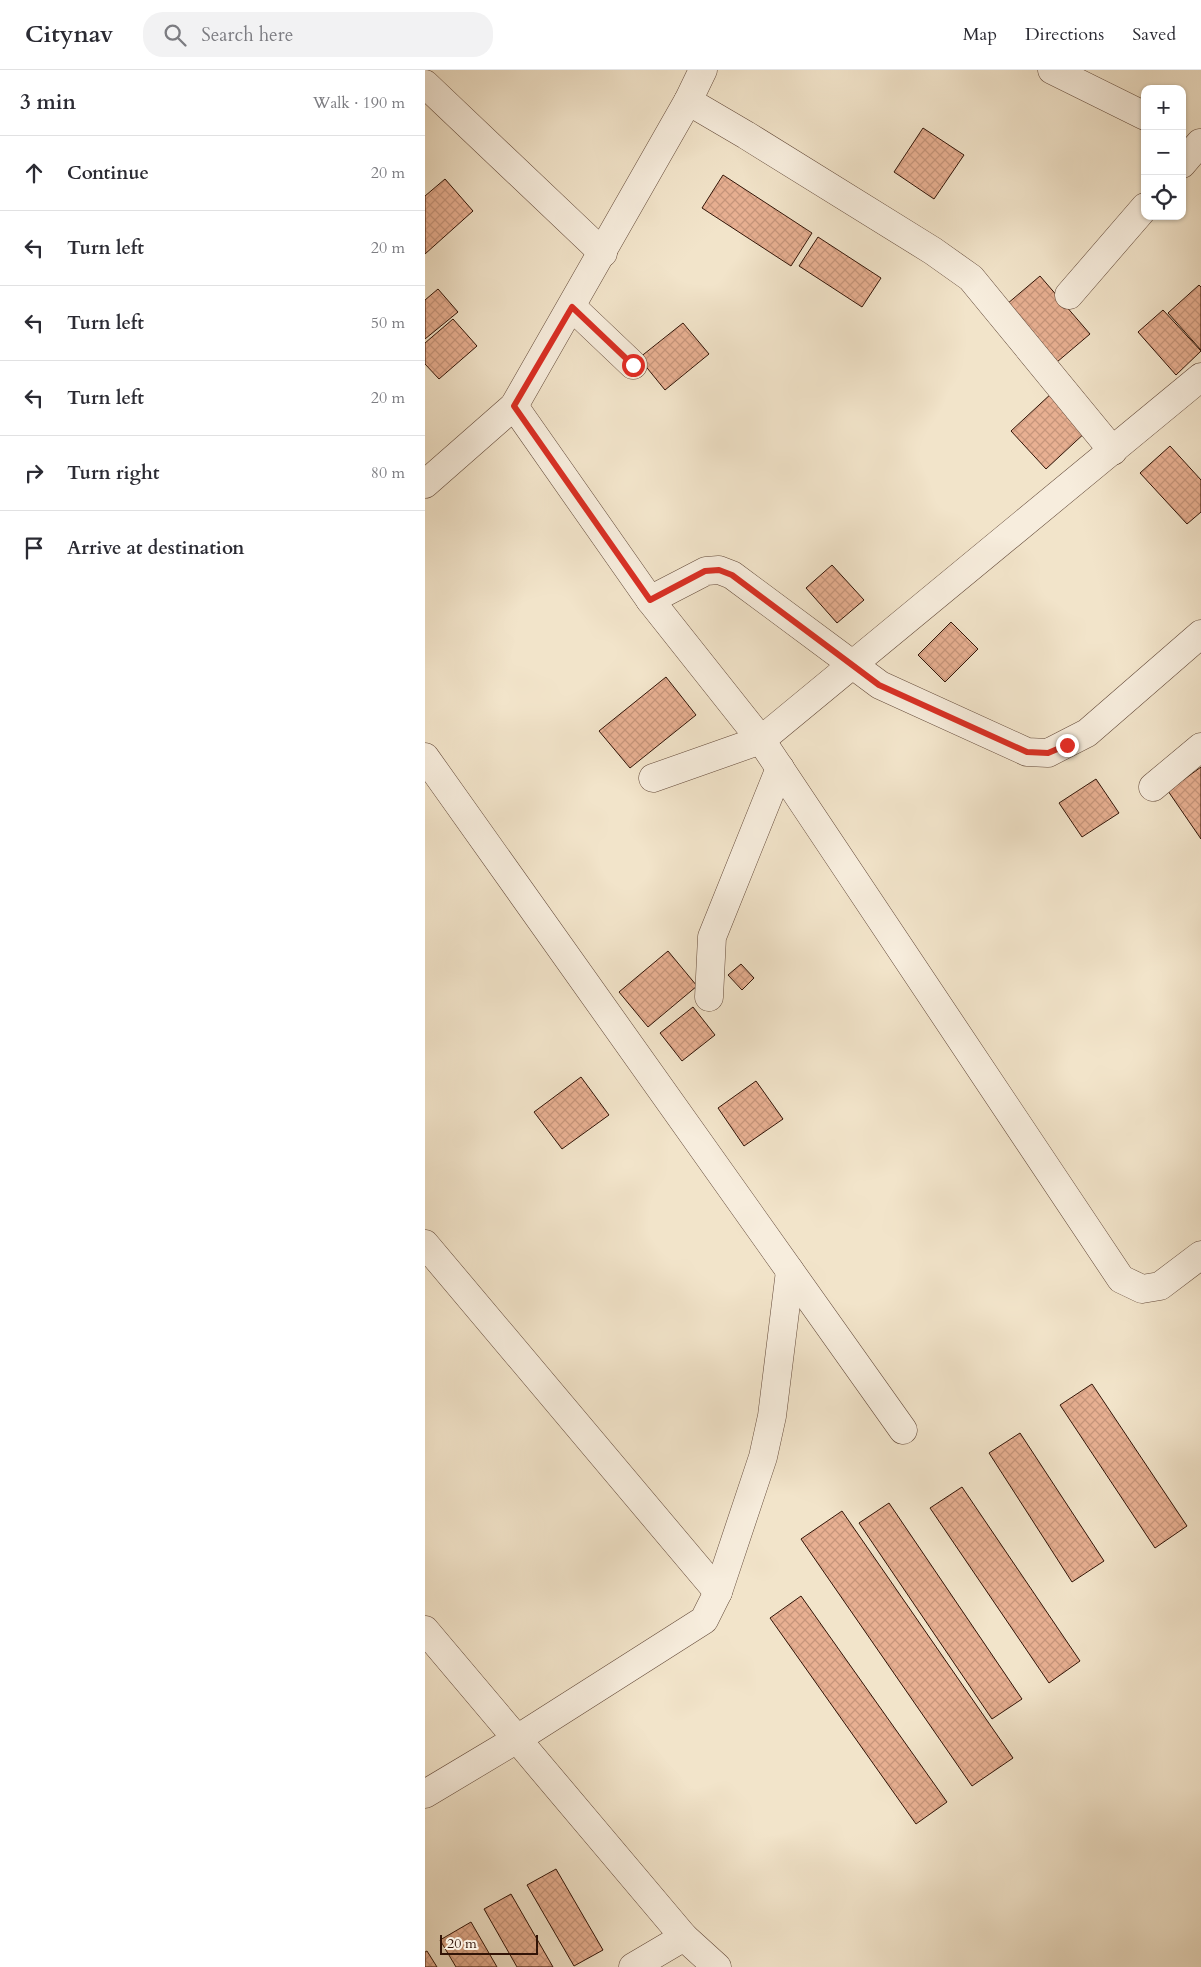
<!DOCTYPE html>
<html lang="en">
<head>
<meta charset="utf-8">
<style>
  :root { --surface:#fff; --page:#f2f2f3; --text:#2b2b33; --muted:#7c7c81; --line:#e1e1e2 }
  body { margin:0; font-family:Cardo,serif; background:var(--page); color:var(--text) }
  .controls { position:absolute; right:15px; top:15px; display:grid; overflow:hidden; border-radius:10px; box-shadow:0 1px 4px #0004 }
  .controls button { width:45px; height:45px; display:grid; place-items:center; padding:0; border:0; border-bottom:1px solid var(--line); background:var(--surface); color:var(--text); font:25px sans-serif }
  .scale { position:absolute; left:15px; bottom:12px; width:98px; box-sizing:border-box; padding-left:5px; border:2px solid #321407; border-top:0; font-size:14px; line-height:18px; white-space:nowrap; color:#321407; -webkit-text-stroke:4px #f7eddd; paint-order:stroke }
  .stop { position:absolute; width:15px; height:15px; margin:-11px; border:4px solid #d93025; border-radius:50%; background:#fff }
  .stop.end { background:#d93025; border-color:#fff; box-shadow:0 1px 5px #0008 }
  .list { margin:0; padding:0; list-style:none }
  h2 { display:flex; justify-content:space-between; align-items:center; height:65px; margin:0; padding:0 20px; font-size:21px }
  h2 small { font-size:16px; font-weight:400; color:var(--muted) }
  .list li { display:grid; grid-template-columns:32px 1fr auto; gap:15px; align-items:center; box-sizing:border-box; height:75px; padding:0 20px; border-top:1px solid var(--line) }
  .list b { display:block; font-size:19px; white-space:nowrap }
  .list em { font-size:16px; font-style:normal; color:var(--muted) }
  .icon { flex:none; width:28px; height:28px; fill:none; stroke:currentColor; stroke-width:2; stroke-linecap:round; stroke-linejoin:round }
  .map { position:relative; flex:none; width:776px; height:1897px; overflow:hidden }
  header { display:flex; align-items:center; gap:30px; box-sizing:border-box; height:70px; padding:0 25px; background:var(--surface); border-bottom:1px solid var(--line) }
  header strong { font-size:24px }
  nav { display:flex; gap:28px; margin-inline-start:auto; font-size:18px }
  .search { width:350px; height:45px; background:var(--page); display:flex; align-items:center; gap:12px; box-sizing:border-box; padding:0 18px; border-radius:20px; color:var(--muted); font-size:19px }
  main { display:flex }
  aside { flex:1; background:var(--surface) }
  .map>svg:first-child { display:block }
  .building { fill:url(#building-cross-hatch); stroke:#321407 }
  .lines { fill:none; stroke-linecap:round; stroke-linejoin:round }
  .minor-casing { stroke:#624838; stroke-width:29 }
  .minor { stroke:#f7eddd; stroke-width:28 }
  .route { stroke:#d93025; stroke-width:6 }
</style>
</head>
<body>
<header>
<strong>Citynav</strong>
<div class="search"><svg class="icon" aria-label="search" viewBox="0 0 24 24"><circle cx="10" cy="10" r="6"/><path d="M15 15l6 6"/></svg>Search here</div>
<nav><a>Map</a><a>Directions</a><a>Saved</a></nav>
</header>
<main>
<aside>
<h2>3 min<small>Walk · 190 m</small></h2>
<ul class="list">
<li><svg class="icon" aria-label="ahead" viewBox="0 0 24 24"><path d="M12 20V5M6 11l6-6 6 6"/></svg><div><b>Continue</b></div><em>20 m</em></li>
<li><svg class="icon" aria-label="left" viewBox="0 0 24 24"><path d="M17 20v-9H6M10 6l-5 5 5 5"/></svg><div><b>Turn left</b></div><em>20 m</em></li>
<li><svg class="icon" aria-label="left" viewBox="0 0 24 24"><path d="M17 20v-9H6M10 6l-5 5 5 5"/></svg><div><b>Turn left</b></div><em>50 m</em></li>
<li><svg class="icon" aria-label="left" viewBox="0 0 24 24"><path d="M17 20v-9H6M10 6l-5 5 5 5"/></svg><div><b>Turn left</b></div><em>20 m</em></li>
<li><svg class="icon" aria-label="right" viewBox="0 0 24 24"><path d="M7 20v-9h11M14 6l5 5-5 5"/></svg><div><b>Turn right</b></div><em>80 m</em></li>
<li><svg class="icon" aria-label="arrive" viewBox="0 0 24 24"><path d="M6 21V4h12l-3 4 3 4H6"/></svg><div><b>Arrive at destination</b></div></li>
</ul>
</aside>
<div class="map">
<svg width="776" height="1897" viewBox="0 0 776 1897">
  <defs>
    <pattern id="building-cross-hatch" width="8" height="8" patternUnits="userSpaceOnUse" patternTransform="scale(1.25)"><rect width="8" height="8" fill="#e8b092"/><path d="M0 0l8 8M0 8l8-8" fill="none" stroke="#c7967c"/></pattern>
  </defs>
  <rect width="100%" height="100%" fill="#f2e4ca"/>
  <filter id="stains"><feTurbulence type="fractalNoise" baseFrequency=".004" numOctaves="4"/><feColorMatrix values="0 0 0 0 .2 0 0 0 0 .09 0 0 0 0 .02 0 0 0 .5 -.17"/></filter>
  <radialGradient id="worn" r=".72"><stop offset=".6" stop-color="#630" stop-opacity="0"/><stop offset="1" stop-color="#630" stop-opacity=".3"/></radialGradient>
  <g class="building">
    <path d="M498,58L539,85L509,129L469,102Z"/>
    <path d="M298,105L387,163L366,196L277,138Z"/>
    <path d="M20,109L48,141L0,184V126Z"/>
    <path d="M393,167L456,208L437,237L374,196Z"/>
    <path d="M615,206L665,264L632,292L582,234Z"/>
    <path d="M774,215L776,217V280L743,243Z"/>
    <path d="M13,219L33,242L0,269V230Z"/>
    <path d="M738,240L776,281L751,305L713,262Z"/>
    <path d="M28,249L52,276L14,309L0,294V273Z"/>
    <path d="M258,253L284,284L240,320L214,288Z"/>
    <path d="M628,322L663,360L621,399L586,361Z"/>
    <path d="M745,376L776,410V442L762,454L715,403Z"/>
    <path d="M407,495L439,530L412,553L381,518Z"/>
    <path d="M526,552L553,579L520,612L493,585Z"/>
    <path d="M241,607L271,645L205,698L174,661Z"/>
    <path d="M776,697V769L743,721Z"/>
    <path d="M671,709L694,743L657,767L634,733Z"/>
    <path d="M243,881L272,916L223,957L194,922Z"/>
    <path d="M316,894L329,908L317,920L303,905Z"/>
    <path d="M268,937L290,965L257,991L235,963Z"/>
    <path d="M156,1007L184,1045L137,1079L109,1042Z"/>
    <path d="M331,1011L358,1049L319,1076L293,1038Z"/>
    <path d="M667,1314L762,1456L730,1478L635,1335Z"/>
    <path d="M595,1363L679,1491L647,1512L564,1383Z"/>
    <path d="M537,1417L655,1591L624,1613L505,1438Z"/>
    <path d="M464,1433L597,1629L567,1649L434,1453Z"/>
    <path d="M417,1441L588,1688L547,1716L376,1469Z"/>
    <path d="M376,1526L522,1732L491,1754L345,1548Z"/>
    <path d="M131,1799L178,1880L149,1896L102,1815Z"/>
    <path d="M86,1824L128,1897H92L59,1839Z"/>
    <path d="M46,1852L72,1897H31L15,1870Z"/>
    <path d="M2,1881L12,1897H0V1882Z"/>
  </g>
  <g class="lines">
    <g class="minor-casing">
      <g id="minor">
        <path d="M627,0L720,46"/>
        <path d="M0,14L178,183"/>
        <path d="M263,31L321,65L508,181L546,208L688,381"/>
        <path d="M757,94L775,73"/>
        <path d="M644,225L720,137"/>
        <path d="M147,237L208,295"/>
        <path d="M89,336L225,530L336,670L696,1209L717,1219L735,1216L776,1185"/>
        <path d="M0,414L89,336L263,31L278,0"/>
        <path d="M225,530L281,501L294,500L307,505L455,615L602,682L623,683L662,663L776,564"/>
        <path d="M0,687L478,1360"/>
        <path d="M228,708L336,670L776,307"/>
        <path d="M728,717L776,677"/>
        <path d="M284,927L287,867L355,698"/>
        <path d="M0,1174L293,1522"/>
        <path d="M0,1560L259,1867L208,1897"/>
        <path d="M0,1724L92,1669L279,1550L293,1522L338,1387L347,1346L365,1201"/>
        <path d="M259,1867L292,1897"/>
      </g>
    </g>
    <use href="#minor" class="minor"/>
  </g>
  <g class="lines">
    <path class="route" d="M208,295L147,237L89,336L225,530L280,501L294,500L307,505L454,615L602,682L623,683L642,675"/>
  </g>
  <rect width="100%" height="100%" filter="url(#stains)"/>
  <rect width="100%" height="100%" fill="url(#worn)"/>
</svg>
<div class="controls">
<button>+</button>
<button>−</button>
<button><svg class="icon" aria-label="locate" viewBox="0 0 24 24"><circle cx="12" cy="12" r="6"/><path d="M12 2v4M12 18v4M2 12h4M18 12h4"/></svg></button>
</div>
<div class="scale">20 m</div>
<div class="stop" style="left:208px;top:295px"></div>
<div class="stop end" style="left:642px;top:675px"></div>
</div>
</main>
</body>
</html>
